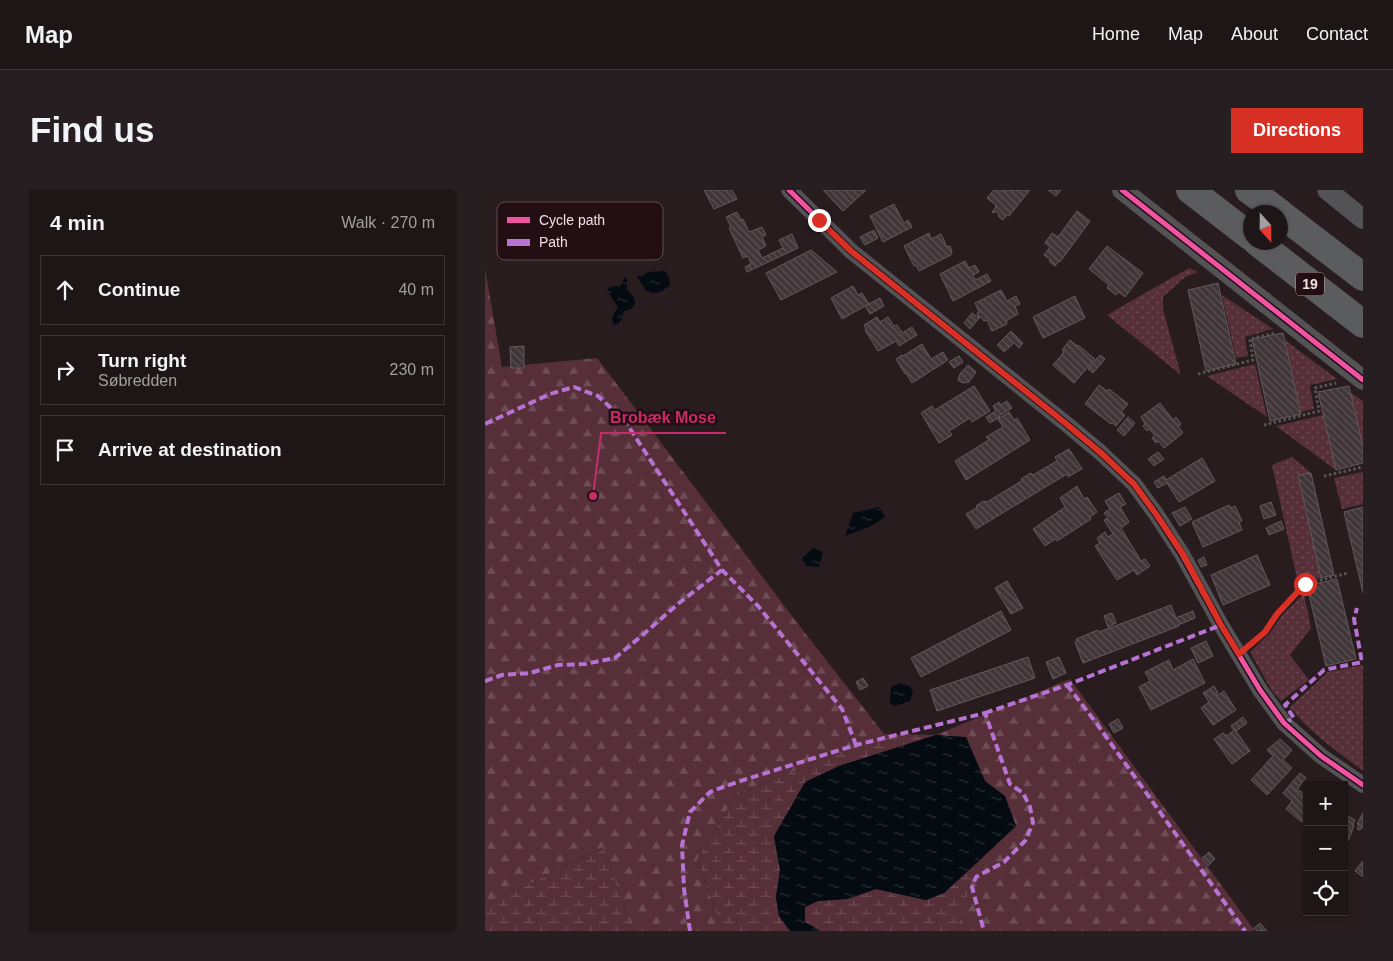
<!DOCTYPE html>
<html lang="en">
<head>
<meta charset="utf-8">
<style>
  :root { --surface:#1e1517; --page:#261e20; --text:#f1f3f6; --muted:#a19fa1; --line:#3c3436; --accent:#d93025 }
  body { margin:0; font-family:Helvetica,sans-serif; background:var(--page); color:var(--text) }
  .controls { position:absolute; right:15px; bottom:15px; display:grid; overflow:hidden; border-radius:0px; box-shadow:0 1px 4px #0004 }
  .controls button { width:45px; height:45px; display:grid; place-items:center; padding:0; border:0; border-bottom:1px solid var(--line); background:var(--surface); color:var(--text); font:25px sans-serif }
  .compass { position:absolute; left:758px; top:15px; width:45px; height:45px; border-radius:50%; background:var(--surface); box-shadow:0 1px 4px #0004; rotate:159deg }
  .stop { position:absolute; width:15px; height:15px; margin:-11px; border:4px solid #d93025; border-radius:50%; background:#fff }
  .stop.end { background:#d93025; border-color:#fff; box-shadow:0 1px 5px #0008 }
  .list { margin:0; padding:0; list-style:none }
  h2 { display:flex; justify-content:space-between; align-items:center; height:65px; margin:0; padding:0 20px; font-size:21px }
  h2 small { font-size:16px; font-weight:400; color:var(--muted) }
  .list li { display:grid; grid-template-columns:32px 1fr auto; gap:15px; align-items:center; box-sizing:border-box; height:70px; margin:0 10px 10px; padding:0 10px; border:1px solid var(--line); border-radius:0px }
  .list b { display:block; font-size:19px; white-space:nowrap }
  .list p { margin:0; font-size:16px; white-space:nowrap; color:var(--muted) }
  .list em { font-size:16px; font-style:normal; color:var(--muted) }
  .icon { flex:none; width:28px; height:28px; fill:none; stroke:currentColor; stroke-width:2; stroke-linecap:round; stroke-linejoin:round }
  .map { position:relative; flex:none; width:878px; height:741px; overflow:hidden; border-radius:0px }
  header { display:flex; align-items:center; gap:30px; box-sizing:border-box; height:70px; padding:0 25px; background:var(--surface); border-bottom:1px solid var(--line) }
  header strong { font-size:24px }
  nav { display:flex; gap:28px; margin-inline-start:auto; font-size:18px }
  .intro { display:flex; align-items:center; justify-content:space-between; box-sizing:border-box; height:120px; padding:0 30px }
  h1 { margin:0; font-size:35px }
  .button { padding:12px 22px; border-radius:0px; background:var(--accent); color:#fff; font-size:18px; font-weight:700 }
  main { display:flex; gap:30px; padding:0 30px }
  aside { flex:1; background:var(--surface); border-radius:0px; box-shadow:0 1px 4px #0004 }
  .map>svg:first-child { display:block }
  .green { fill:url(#green-dots) }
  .forest { fill:url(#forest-firs) }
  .wetland { fill:url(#wetland-marsh) }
  .water { fill:url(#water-ripples) }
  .building { fill:url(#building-back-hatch); stroke:#63585b }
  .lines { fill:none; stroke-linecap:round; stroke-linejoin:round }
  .path { stroke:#575557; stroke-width:3; stroke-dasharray:2.5 2.5; stroke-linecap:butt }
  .minor { stroke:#535356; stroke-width:16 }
  .tertiary { stroke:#535356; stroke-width:20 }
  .motorway { stroke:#5a5c5e; stroke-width:28 }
  .quiet { stroke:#b673d3; stroke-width:4; stroke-dasharray:8 4; stroke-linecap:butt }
  .cycleway-casing { stroke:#230e14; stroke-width:8 }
  .cycleway { stroke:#f153a3; stroke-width:5 }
  .route { stroke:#d93025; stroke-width:6 }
  .labels { text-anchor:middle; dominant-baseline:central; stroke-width:5; stroke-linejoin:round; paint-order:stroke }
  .shield { fill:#230e14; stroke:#b2a1a5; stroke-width:1 }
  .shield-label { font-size:14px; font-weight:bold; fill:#f0e0e3 }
  .key { fill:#230e14; stroke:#604d52; stroke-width:1 }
  .key-label { font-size:14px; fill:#f0e0e3 }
  .leader { fill:none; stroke:#c72c69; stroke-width:2 }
  .callout-dot { fill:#c72c69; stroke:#230e14; stroke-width:2 }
  .callout-label { font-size:16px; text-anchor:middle; font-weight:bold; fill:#c72c69; stroke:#230e14; stroke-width:5; stroke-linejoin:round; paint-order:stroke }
</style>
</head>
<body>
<header>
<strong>Map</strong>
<nav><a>Home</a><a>Map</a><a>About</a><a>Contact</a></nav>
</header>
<div class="intro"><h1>Find us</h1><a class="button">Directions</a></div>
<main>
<aside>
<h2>4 min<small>Walk · 270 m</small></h2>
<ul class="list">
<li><svg class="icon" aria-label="ahead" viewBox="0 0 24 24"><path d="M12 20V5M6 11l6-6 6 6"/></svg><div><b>Continue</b></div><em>40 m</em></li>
<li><svg class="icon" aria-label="right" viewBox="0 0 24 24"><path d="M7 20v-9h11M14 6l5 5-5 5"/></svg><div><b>Turn right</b><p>Søbredden</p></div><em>230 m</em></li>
<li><svg class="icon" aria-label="arrive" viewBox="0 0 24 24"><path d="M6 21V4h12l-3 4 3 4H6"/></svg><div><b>Arrive at destination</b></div></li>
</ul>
</aside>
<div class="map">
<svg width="878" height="741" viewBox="0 0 878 741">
  <defs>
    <pattern id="green-dots" width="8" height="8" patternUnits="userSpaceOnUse" patternTransform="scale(1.25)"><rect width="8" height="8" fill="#562f39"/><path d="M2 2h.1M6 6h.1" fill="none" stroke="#6f4d56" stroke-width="1.8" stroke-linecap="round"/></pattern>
    <pattern id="forest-firs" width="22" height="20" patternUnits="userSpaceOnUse" patternTransform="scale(1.25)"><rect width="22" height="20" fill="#562f39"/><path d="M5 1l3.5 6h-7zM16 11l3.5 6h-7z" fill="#6f4d56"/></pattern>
    <pattern id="wetland-marsh" width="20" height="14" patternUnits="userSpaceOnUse" patternTransform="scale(1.25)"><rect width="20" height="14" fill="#562f39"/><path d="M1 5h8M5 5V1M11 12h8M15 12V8" fill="none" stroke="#6f4d56"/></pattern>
    <pattern id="water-ripples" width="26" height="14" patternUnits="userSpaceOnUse" patternTransform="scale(1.25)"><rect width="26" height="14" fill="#040b11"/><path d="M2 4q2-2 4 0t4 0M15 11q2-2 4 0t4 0" fill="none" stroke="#292e34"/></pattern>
    <pattern id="building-back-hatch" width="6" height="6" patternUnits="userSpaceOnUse" patternTransform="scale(1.25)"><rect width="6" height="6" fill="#403538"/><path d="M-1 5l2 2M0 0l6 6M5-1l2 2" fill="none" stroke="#5c5255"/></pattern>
  </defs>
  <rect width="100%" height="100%" fill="#281c1f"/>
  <g class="green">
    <path d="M704,78L713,82L700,87L678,107V119L696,185L622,125Z"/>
    <path d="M737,105L788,139L760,147L763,166L751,168Z"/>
    <path d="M800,150L852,189L825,195L829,219L816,222Z"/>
    <path d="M770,174L782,227L722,186Z"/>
    <path d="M865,202L878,211V257Z"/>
    <path d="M838,225L851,280L791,236Z"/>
    <path d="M807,267L826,283L813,286L836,388L813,393L787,275Z"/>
    <path d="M878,282V314L857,319L849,288Z"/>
    <path d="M819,404L826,438L805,465L824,490L796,511L787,501L765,462L784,444L799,423Z"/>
    <path d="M878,475V581C852,561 825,543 805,517L843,482Z"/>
  </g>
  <g class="forest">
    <path d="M0,78L17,177L112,168L313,434L399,544L251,605L212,670L238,741H148L118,657L0,716Z"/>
    <path d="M585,489L770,741H472L492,673L531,636L520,607L500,591L481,548L451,545Z"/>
  </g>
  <g class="wetland">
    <path d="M399,544L451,545L354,576L289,646L295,680L291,707L294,726L305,741H238L212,670L251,605Z"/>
    <path d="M118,657L148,741H0V716Z"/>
    <path d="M492,673L472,741H336L320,732V717L333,711L362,709L391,699L441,710L459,703Z"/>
  </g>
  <g class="water">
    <path d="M179,81L183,84L185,95C177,102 172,105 161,101L152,86H157L163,82Z"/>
    <path d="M139,88H142V99C144,102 149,106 150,110C151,117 145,121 139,121C137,128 136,134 129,135C124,129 130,123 133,117L122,101L123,98C128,96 130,96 135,97Z"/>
    <path d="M395,317L400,327L386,336L360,346L368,323Z"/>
    <path d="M328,358L338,362L334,377L321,376L317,368Z"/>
    <path d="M415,493L424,496L428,501L425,511L410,516L405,513L406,497Z"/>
    <path d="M451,545L481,547L500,591L520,606L531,636L459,703L441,710L391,699L362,709L333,711L320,717V732L336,741H305L294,726L291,707L295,680L289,646L320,592L354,576Z"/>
  </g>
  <g class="building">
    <path d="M219,0H247L252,9L229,19Z"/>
    <path d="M338,0H381L358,21Z"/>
    <path d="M509,0H519L521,2L522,0H545L524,26L522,25L518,30L513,26L514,24L510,21L509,23L507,22L511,17L510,16L511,15L502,8Z"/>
    <path d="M563,0H576L571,6Z"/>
    <path d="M409,14L419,33L423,30L427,37L398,52L385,26Z"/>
    <path d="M592,21L605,31L575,72L574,71L570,76L564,71L565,69L559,65L565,57L560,53L567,43L573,47Z"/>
    <path d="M252,22L256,30L258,29L264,42L277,37L281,45L277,47L281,56L273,60L277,68L298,58L294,50L307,44L313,58L262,82L260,77L266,74L263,66L258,68L244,38L246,37L241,27Z"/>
    <path d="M389,40L393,48L380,55L375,47Z"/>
    <path d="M444,43L446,49L456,44L462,57L465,56L467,61L466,65L434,81L431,75L429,76L419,56Z"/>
    <path d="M622,56L658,83L640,107L634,102L631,105L622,98L624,95L604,79Z"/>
    <path d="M326,60L352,82L296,110L281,83Z"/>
    <path d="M480,71L484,78L490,75L494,82L488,85L490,90L502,84L506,91L468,111L455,84Z"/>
    <path d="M733,93L751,174L721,181L703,100Z"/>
    <path d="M368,96L373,105L377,103L384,114L357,129L346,108Z"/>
    <path d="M516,100L522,111L531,106L535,114L530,116L533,124L521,131L522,134L507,141L502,130L499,131L496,127L494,128L492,123L494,122L490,113Z"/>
    <path d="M590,106L600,128L558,148L548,127Z"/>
    <path d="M395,108L399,116L385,124L380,116Z"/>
    <path d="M487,123L494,128L485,139L479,133Z"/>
    <path d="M392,127L395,132L403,127L409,136L412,135L417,143L427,137L432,145L414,156L411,151L393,161L380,140L381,139L379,135Z"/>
    <path d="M526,141L538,153L534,158L529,153L519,162L512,155Z"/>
    <path d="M798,143L816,224L785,231L767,149Z"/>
    <path d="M585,150L592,156L593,155L610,169L589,193L568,175L579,162L577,160Z"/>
    <path d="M437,154L446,169L458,162L463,170L427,193L421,183L420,184L411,169L417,165L418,166Z"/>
    <path d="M39,156V178H26L25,157Z"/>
    <path d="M615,165L620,169L608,183L603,179Z"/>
    <path d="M474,166L478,172L469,178L464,172Z"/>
    <path d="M483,175L491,182L484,192L478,193L473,190L475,184Z"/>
    <path d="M614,195L622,201L624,199L643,214L636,222L640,225L631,236L627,233L626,234L600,214Z"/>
    <path d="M489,196L505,221L487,232L485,228L464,241L467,245L454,253L436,223L447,216L450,220Z"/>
    <path d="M864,196L878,257V273L851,280L833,202Z"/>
    <path d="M522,211L527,218L514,226L515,227L505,233L501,227L511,221L508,216L514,212L516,215Z"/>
    <path d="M675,213L688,230L691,227L696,234L693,236L698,243L679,258L673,251L671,253L667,248L670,246L664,239L662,241L658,236L660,234L656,227Z"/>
    <path d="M524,222L529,230L532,228L545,250L481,290L470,271L504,250L501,247L518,237L513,229Z"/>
    <path d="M643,227L650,233L639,246L632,240Z"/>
    <path d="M584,259L597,279L583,287L582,284L491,339L481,324L493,317L491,316L499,311L502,312L538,290L536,289L546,283L548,285L572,271L570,267Z"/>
    <path d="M673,262L679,269L669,276L663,269Z"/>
    <path d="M717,268L730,291L694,312L682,293L673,298L669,292L679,286L681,290Z"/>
    <path d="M826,283L849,385L836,388L813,285Z"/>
    <path d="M592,296L599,309L602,307L612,322L605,327L606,329L572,351L570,349L560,356L548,339L580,317L575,308Z"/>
    <path d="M634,303L641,314L635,317L644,332L636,338L656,371L660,369L665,376L652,385L649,380L632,390L610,356L615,353L612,348L620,342L623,347L628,344L619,330L623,328L619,323L625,319L620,311Z"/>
    <path d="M786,312L791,325L779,329L775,316Z"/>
    <path d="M744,315L746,318L750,316L757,331L754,332L757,340L718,357L707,332Z"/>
    <path d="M700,317L707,329L695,336L687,323Z"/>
    <path d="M878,317V403L859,322Z"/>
    <path d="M796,331L799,339L784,345L781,338Z"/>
    <path d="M772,365L785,395L738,415L726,385Z"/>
    <path d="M719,367L722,375L716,377L713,370Z"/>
    <path d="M852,389L871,469L841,476L822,396Z"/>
    <path d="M522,391L538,418L526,424L510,398Z"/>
    <path d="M686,415L691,428L708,421L710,428L693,435L694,436L598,473L590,452L592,451L591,449L613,440L614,442Z"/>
    <path d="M516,421L526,440L436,487L426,468Z"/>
    <path d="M627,423L631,433L623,437L619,426Z"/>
    <path d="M721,451L728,466L713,473L706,458Z"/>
    <path d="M543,467L550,488L452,521L445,500Z"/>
    <path d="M574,467L581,483L568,489L561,472Z"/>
    <path d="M708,469L720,493L666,520L654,497L665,491L660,482L684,470L688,480Z"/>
    <path d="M378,488L383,496L375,500L371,492Z"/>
    <path d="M729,496L733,503L731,504L732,506L739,501L751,520L728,535L716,518L724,512L718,503Z"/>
    <path d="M758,527L762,533L751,541L765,561L747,574L729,549L738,543L742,546L749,540L746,536Z"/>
    <path d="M633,529L638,538L629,543L624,534Z"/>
    <path d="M795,549L807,560L798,570L807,578L782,605L766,590L788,566L782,560Z"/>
    <path d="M815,583L821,588L812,599L822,606V626L817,632L801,619L807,611L798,603Z"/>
    <path d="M878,623V637L875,640L872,639L874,635L872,634Z"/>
    <path d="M859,624L870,630L868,634L869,636L863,651L859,650Z"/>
    <path d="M724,662L730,669L723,676L717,668Z"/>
    <path d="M878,671V687L870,681Z"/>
    <path d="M775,733L782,741H772L769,738Z"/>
  </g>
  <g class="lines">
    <g class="path">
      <path d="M713,184L768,170L765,149L790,143"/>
      <path d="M779,235L834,221L830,198L851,193"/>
      <path d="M839,286L878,277"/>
      <path d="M767,453L780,443L792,424L821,394L863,383"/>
    </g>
    <path class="minor" d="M304,0L366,61L579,232L615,262L649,294L671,324L697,364L736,435L775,500L799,533L836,566L878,595"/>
    <g class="tertiary">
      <path d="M637,0L878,190"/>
      <path d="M842,0L878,29"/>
    </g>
    <g class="motorway">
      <path d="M705,0L766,47"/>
      <path d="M764,0L794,22"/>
      <path d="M796,24L878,87"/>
      <path d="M772,52L878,134"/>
    </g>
    <g class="quiet">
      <path d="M0,234L65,204L89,197L113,206L140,231L237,380L273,416L357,519L371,555"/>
      <path d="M0,491L17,485L45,483L73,475L100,474L130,468L161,442L194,413L237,380"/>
      <path d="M582,495L612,534L760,741"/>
      <path d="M500,523L582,495L736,435"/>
      <path d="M799,533L809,528L800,515L839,480L877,472L869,429L872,418"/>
      <path d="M205,741L199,699L197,655L205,622L225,602L252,592L371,555L500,523L525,594L538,603L545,617L548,633L540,651L519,672L491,687L487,697L499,741"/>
    </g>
    <g class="cycleway-casing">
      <g id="cycleway">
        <path d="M304,0L366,61L579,232L615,262L649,294L671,324L697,364L736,435L775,500L799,533L836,566L878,595"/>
        <path d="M637,0L878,190"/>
      </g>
    </g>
    <use href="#cycleway" class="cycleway"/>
  </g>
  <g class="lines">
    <path class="route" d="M334,30L366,61L579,232L615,262L649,294L671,324L698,364L736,435L754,464L780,442L792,424L820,394"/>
  </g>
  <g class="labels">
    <rect class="shield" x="811" y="82.5" width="28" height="23" rx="4"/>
    <g class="shield-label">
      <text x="825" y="94">19</text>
    </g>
  </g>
  <rect x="12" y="12" width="166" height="58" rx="8" class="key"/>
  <rect x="22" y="27" width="23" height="6" fill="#f153a3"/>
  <rect x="22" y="49" width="23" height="7" fill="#b673d3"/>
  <g class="key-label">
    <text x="54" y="35">Cycle path</text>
    <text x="54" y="57">Path</text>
  </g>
  <path class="leader" d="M108 306L116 243H241"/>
  <circle class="callout-dot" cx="108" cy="306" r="5"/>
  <g class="callout-label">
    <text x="178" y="233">Brobæk Mose</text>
  </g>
</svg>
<div class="controls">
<button>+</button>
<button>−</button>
<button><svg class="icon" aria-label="locate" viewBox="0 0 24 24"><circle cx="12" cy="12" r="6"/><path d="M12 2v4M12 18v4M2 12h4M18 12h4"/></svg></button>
</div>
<svg class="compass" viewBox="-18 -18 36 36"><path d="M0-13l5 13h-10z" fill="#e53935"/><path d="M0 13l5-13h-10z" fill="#a19fa1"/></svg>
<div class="stop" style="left:820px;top:394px"></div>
<div class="stop end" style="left:334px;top:30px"></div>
</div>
</main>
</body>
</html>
